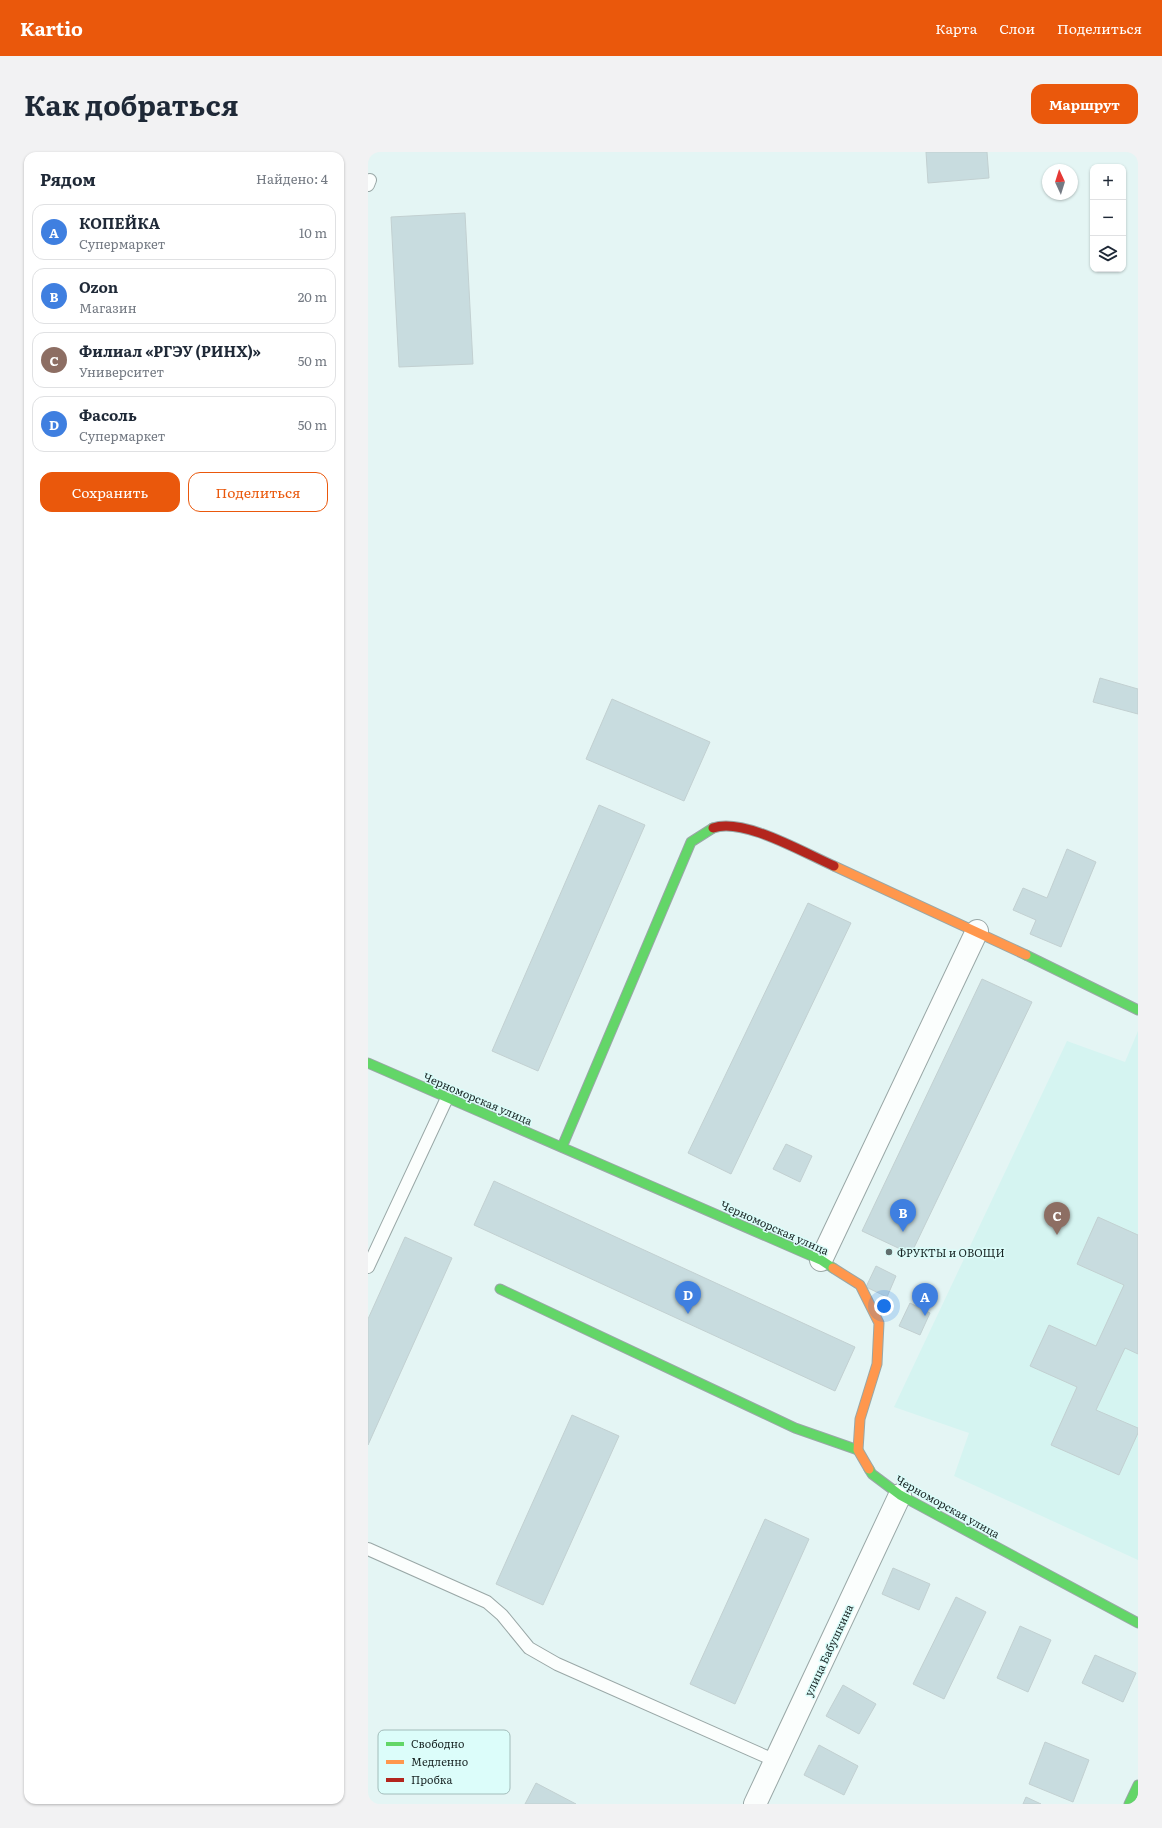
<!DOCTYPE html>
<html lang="ru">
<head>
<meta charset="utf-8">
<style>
  :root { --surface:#fff; --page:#f2f2f3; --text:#1f2937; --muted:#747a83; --line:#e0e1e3; --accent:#ea580c }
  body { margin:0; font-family:Literata,serif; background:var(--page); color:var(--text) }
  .controls { position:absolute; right:12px; top:12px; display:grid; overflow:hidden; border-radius:8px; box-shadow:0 1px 3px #0004 }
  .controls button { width:36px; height:36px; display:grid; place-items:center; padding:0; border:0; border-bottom:1px solid var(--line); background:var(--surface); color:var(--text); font:20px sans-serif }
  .compass { position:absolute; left:674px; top:12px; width:36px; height:36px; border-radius:50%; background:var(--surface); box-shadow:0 1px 3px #0004; rotate:356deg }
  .you { position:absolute; left:516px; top:1154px; width:14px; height:14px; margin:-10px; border:3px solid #fff; border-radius:50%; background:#1a73e8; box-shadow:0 0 0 6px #1a73e833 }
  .badge { display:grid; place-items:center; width:26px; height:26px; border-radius:50%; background:var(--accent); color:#fff; font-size:13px; font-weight:700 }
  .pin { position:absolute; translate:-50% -33px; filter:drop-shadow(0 1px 2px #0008) }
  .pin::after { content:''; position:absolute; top:21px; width:14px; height:12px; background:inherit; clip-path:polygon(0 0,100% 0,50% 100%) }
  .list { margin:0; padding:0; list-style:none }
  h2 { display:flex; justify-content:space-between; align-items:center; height:52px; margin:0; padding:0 16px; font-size:17px }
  h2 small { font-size:13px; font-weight:400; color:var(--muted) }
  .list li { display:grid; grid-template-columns:26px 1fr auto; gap:12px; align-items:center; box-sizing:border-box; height:56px; margin:0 8px 8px; padding:0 8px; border:1px solid var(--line); border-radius:12px }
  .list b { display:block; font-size:15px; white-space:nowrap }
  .list p { margin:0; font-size:13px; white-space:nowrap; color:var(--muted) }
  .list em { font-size:13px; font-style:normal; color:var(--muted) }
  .actions { display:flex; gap:8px; padding:12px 16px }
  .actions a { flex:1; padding:9px 0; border:1px solid var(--accent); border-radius:12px; text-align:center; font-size:14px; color:var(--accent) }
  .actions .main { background:var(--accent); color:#fff }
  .icon { flex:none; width:22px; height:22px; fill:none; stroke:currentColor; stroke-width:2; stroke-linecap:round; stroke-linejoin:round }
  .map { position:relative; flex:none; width:770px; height:1652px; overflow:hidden; border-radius:12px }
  header { display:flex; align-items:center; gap:24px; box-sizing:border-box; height:56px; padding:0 20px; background:var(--accent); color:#fff }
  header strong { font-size:19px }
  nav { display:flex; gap:22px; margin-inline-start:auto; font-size:14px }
  .intro { display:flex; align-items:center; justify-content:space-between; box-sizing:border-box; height:96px; padding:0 24px }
  h1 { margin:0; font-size:28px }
  .button { padding:10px 18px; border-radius:12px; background:var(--accent); color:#fff; font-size:14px; font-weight:700 }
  main { display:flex; gap:24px; padding:0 24px }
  aside { flex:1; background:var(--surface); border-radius:12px; box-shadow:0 1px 3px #0004 }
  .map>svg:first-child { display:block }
  .built { fill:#d5f4f1 }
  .building { fill:#c8dcdf; stroke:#c2d0d1 }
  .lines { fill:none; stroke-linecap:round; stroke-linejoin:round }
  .lane-casing { stroke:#99a7a6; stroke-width:14 }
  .street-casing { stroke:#99a7a6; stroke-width:24 }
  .fast-casing { stroke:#99a7a6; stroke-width:11 }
  .slow-casing { stroke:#99a7a6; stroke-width:11 }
  .jam-casing { stroke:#99a7a6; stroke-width:11 }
  .lane { stroke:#fbfefd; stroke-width:12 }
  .street { stroke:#fbfefd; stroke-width:22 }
  .fast { stroke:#63d668; stroke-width:9 }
  .slow { stroke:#ff974d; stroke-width:9 }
  .jam { stroke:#b3261e; stroke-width:9 }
  .poi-dot { fill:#616e6d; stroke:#dcfdfa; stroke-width:1.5 }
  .labels { text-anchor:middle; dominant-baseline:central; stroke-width:3; stroke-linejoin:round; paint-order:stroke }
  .street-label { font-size:11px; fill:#1a2625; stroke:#dcfdfa }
  .poi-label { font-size:11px; fill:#1a2625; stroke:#dcfdfa; text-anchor:start }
  .key { fill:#dcfdfa; stroke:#a2bcba; stroke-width:1 }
  .key-label { font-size:11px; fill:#1a2625 }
</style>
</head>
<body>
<header>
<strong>Kartio</strong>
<nav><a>Карта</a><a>Слои</a><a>Поделиться</a></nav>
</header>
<div class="intro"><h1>Как добраться</h1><a class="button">Маршрут</a></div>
<main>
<aside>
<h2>Рядом<small>Найдено: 4</small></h2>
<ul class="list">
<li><span class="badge" style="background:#3f7fe0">A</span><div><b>КОПЕЙКА</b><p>Супермаркет</p></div><em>10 m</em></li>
<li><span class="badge" style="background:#3f7fe0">B</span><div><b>Ozon</b><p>Магазин</p></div><em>20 m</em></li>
<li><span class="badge" style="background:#8d6e63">C</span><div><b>Филиал «РГЭУ (РИНХ)»</b><p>Университет</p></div><em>50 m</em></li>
<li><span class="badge" style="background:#3f7fe0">D</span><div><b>Фасоль</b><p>Супермаркет</p></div><em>50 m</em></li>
</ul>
<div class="actions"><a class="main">Сохранить</a><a>Поделиться</a></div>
</aside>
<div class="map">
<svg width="770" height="1652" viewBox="0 0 770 1652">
  <rect width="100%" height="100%" fill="#e4f5f4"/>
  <path class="built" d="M770,879V1408L586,1324L601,1281L526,1255L699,889L757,910Z"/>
  <g class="building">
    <path d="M558,0H619L621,26L560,31Z"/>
    <path d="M97,61L105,212L31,215L23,65Z"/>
    <path d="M732,526L770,537V562L725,550Z"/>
    <path d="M244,547L342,590L316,649L218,607Z"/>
    <path d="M231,653L277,673L170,919L124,899Z"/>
    <path d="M699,697L728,710L693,795L662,782L668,768L645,758L655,736L679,746Z"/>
    <path d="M440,751L483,771L363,1022L320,1001Z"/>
    <path d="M614,827L664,850L543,1102L494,1079Z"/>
    <path d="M418,992L444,1004L432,1030L405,1017Z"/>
    <path d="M126,1029L487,1195L467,1239L106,1073Z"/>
    <path d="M730,1065L770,1083V1202L757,1196L728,1258L770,1276V1281L751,1323L683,1293L709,1235L662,1214L681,1173L728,1194L756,1133L709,1112Z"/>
    <path d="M37,1085L84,1106L0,1293V1167Z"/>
    <path d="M508,1114L528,1124L519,1145L498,1135Z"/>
    <path d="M542,1151L562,1161L552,1183L531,1174Z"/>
    <path d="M204,1263L251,1284L175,1453L128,1432Z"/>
    <path d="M397,1367L441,1387L367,1552L322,1532Z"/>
    <path d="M525,1416L562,1432L551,1458L514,1442Z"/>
    <path d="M588,1445L618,1460L576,1547L545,1532Z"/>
    <path d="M652,1474L683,1488L660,1540L629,1526Z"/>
    <path d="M727,1503L768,1521L755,1550L714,1531Z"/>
    <path d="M475,1533L508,1552L491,1582L458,1564Z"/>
    <path d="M677,1590L721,1608L705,1650L661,1632Z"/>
    <path d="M451,1593L490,1614L476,1643L436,1623Z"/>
    <path d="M168,1631L208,1652H157Z"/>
    <path d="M658,1645L673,1652H655Z"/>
  </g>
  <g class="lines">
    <g class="lane-casing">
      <g id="lane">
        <path d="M0,33L2,28"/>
        <path d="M0,1115L79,946"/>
        <path d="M0,1397L119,1450L134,1463L161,1496L189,1512L408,1609"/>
      </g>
    </g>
    <g class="street-casing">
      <g id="street">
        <path d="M453,1108L609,779"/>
        <path d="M387,1652L532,1343"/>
      </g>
    </g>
    <g class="fast-casing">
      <g id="fast">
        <path d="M658,803L770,858"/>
        <path d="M0,911L453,1108L465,1116"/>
        <path d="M194,995L323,690L345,676"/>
        <path d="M132,1137L427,1276L490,1298"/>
        <path d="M501,1317L504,1322L532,1343L770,1471"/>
        <path d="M761,1652L770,1633"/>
      </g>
    </g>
    <g class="slow-casing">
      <g id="slow">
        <path d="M466,714L658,803"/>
        <path d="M465,1116L492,1133L511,1171L509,1212L492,1267L490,1298L501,1317"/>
      </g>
    </g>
    <g class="jam-casing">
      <path id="jam" d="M345,676C375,665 436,701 466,714"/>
    </g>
    <use href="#lane" class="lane"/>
    <use href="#street" class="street"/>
    <use href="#fast" class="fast"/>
    <use href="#slow" class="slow"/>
    <use href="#jam" class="jam"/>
  </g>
  <circle class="poi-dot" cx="521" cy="1100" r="4"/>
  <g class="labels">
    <g class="street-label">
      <text transform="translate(110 946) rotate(23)">Черноморская улица</text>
      <text transform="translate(407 1075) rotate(24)">Черноморская улица</text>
      <text transform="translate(580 1354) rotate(29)">Черноморская улица</text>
      <text transform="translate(460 1498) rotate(-65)">улица Бабушкина</text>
    </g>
    <g class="poi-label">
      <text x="529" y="1100">ФРУКТЫ и ОВОЩИ</text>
    </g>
  </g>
  <rect x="10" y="1578" width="132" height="64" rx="6" class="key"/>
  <rect x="18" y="1590" width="18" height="4" fill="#63d668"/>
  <rect x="18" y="1608" width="18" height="4" fill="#ff974d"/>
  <rect x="18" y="1626" width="18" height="4" fill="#b3261e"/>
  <g class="key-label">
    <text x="43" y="1596">Свободно</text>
    <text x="43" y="1614">Медленно</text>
    <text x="43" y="1632">Пробка</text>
  </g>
</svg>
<div class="controls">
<button>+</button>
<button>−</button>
<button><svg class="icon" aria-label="layers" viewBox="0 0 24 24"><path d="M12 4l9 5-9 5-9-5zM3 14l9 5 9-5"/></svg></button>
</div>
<svg class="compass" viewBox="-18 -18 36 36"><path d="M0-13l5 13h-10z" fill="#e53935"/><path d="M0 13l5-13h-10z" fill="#747a83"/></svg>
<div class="you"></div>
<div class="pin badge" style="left:557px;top:1164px;background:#3f7fe0">A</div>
<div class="pin badge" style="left:535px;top:1080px;background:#3f7fe0">B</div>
<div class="pin badge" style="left:689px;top:1083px;background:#8d6e63">C</div>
<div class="pin badge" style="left:320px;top:1162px;background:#3f7fe0">D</div>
</div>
</main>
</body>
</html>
